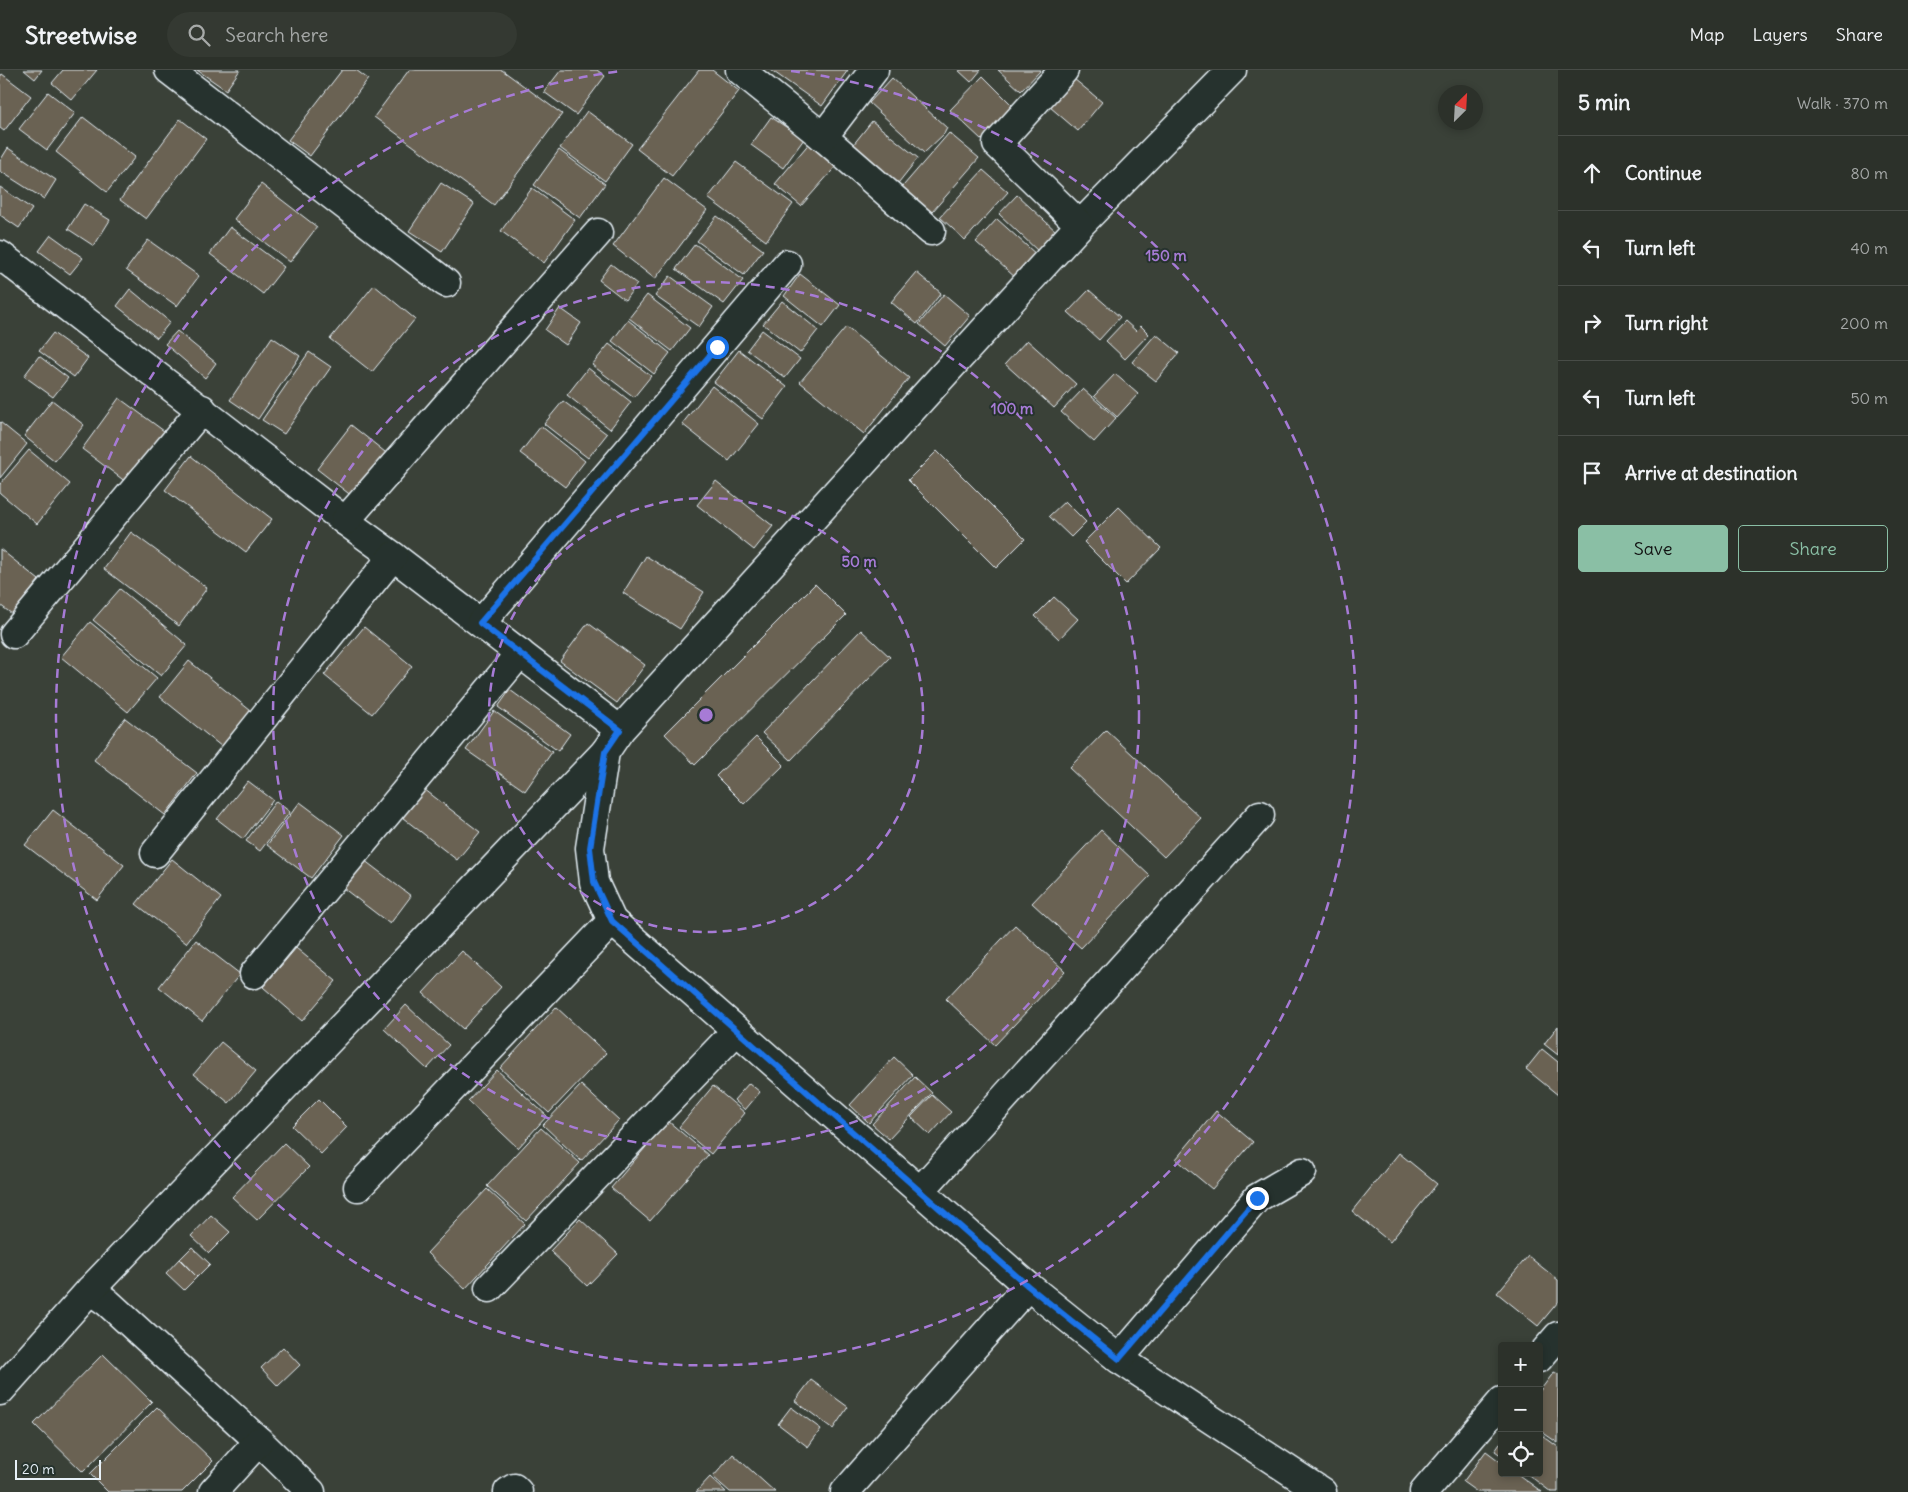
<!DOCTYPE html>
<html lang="en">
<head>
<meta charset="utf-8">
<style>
  :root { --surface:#2c312a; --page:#343932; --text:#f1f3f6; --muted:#a6a9a8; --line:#484c47; --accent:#8abfa5 }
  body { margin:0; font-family:Delius,sans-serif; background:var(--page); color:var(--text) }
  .controls { position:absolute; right:15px; bottom:15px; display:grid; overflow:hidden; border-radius:5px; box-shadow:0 2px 8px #0003 }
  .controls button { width:45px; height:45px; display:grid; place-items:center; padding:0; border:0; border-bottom:1px solid var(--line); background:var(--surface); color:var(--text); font:25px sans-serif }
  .compass { position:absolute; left:1438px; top:15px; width:45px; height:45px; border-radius:50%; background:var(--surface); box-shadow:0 2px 8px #0003; rotate:24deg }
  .scale { position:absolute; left:15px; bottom:12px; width:86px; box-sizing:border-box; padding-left:5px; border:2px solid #e8f1f8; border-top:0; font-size:14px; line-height:18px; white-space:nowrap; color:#e8f1f8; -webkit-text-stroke:4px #26332d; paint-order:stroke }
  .stop { position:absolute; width:15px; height:15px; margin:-11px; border:4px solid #1a73e8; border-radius:50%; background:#fff }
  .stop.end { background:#1a73e8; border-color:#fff; box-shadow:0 1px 5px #0008 }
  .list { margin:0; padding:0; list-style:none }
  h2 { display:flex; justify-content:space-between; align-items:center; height:65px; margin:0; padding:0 20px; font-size:21px }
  h2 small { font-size:16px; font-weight:400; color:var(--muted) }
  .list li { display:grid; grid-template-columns:32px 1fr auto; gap:15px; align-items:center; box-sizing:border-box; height:75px; padding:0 20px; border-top:1px solid var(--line) }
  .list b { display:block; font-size:19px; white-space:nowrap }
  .list em { font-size:16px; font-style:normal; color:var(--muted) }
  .actions { display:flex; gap:10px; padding:15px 20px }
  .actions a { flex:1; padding:11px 0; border:1px solid var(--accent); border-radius:5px; text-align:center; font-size:18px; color:var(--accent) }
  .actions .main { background:var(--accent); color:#111 }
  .icon { flex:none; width:28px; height:28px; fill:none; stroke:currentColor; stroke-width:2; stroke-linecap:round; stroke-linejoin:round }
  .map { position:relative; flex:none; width:1558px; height:1422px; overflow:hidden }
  header { display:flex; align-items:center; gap:30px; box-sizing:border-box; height:70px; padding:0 25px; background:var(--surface); border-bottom:1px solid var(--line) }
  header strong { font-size:24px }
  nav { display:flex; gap:28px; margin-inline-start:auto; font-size:18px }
  .search { width:350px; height:45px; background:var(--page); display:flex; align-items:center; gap:12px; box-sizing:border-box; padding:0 18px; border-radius:28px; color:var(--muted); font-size:19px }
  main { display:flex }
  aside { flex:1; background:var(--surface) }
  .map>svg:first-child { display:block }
  .building { fill:#6a6252; stroke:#e8f1f8 }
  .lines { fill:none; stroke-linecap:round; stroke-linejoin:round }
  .minor-casing { stroke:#e8f1f8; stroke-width:31 }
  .minor { stroke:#26332d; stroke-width:28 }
  .route { stroke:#1a73e8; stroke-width:6 }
  .ring { fill:none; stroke:#a77bd6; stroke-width:2.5; stroke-dasharray:9 6 }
  .centre { fill:#a77bd6; stroke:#26332d; stroke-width:2.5 }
  .ring-label { font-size:15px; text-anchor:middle; font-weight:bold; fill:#a77bd6; stroke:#26332d; stroke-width:4; stroke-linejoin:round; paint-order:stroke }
</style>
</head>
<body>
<header>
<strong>Streetwise</strong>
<div class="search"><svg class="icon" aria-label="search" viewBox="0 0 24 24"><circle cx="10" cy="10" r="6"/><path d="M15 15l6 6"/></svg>Search here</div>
<nav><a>Map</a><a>Layers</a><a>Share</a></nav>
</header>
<main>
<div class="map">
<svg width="1558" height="1422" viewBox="0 0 1558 1422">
  <rect width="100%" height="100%" fill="#3a4138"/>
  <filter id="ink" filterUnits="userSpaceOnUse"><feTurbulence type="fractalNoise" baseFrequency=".02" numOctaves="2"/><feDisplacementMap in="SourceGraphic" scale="10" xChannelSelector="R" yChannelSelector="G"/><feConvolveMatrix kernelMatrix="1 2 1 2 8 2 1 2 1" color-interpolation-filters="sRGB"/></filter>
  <g filter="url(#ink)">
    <g class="building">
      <path d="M24,0H42L35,9Z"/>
      <path d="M63,0H97L72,30L52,13Z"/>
      <path d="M197,0H240L226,20Z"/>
      <path d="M342,0H356L368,9L310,86L288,70Z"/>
      <path d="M409,0H502L562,44L494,135L374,47Z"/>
      <path d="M561,0H597L605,6L576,45L544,22Z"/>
      <path d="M699,0H712L739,21L672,106L637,79Z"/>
      <path d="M771,0H848L822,36Z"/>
      <path d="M958,0H981L971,12Z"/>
      <path d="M998,0H1041L1021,21Z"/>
      <path d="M2,4L31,26L4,61L0,58V7Z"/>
      <path d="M983,6L1014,37L982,70L950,40Z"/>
      <path d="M892,8L947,58L944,64L924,83L869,33Z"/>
      <path d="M1074,9L1102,32L1078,61L1050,37Z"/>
      <path d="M48,22L75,43L47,80L19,59Z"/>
      <path d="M587,41L632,74L605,111L560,78Z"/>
      <path d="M83,47L135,87L107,122L56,82Z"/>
      <path d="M771,47L804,69L783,98L751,75Z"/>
      <path d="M180,49L206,69L146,149L120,130Z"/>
      <path d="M872,51L918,88L895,117L849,80Z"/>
      <path d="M949,63L979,88L926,149L897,123Z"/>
      <path d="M811,71L838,94L801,136L775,114Z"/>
      <path d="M8,78L56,110L44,129L0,101V91Z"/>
      <path d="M559,80L605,114L580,148L534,115Z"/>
      <path d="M736,92L793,134L766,171L708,128Z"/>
      <path d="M983,100L1008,122L965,170L940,147Z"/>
      <path d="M664,108L707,140L655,209L613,176Z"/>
      <path d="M441,113L474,134L442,182L409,161Z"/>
      <path d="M261,114L317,157L290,192L234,149Z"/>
      <path d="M0,117L32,139L19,158L0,145Z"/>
      <path d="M532,118L575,150L544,193L501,161Z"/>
      <path d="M1017,125L1058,163L1040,183L999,144Z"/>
      <path d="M84,134L110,150L94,176L68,159Z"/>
      <path d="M717,146L763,180L744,205L697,171Z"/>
      <path d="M997,149L1038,186L1017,209L976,172Z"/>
      <path d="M230,157L284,197L263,224L210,184Z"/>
      <path d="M51,165L83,188L70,204L39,181Z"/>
      <path d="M148,170L199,206L177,236L126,200Z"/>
      <path d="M695,174L743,210L724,234L676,199Z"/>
      <path d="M611,194L637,214L625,230L599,210Z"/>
      <path d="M916,202L941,223L917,254L891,232Z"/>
      <path d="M800,204L840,235L823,257L784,226Z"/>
      <path d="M670,206L713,237L699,257L655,226Z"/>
      <path d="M374,215L415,249L372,302L330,269Z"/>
      <path d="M130,219L170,252L157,268L117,236Z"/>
      <path d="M1089,220L1120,247L1099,270L1068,242Z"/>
      <path d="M944,224L970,246L945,276L919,254Z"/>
      <path d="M647,225L690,258L672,281L629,248Z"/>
      <path d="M782,231L818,260L800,283L763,254Z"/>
      <path d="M560,238L581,253L566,275L545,260Z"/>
      <path d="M628,250L670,283L654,304L612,271Z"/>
      <path d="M1125,251L1136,261L1141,256L1149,264L1125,289L1106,271Z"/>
      <path d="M846,257L909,308L864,364L800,312Z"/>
      <path d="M762,260L800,289L785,308L747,280Z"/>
      <path d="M177,261L216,293L205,308L165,274Z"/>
      <path d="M53,263L88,288L74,307L39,281Z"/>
      <path d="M1156,264L1179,283L1156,311L1132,292Z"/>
      <path d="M272,267L300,286L258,349L230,330Z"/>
      <path d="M1027,270L1076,314L1054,338L1005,294Z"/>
      <path d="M609,274L651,306L634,327L592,295Z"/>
      <path d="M739,280L787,317L763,349L714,312Z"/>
      <path d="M309,282L331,297L284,364L262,350Z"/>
      <path d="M39,286L68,308L53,327L24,306Z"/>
      <path d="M588,298L631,332L610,359L567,325Z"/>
      <path d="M1115,304L1138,324L1117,347L1094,326Z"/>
      <path d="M712,316L759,354L729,391L682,354Z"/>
      <path d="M1083,319L1116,348L1094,372L1061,342Z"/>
      <path d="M119,328L168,364L130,415L82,379Z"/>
      <path d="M52,330L84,355L55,391L24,366Z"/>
      <path d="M563,331L607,364L588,388L544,354Z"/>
      <path d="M0,352L27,374L0,408Z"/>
      <path d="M351,355L390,386L357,430L317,399Z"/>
      <path d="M541,356L585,391L565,417L520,383Z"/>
      <path d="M29,380L70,414L37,454L0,423V414Z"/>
      <path d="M937,381L1025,469L996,498L908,410Z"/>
      <path d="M191,386L272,449L246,482L165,420Z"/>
      <path d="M716,411L773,456L754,480L697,435Z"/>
      <path d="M1065,431L1086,452L1071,467L1049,446Z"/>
      <path d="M1119,437L1161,478L1126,514L1084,472Z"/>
      <path d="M131,462L207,518L179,556L104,499Z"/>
      <path d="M0,479L39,510L12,544L0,535Z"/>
      <path d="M646,486L704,522L680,559L623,523Z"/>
      <path d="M815,514L846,545L695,695L665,664Z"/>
      <path d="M120,519L187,575L161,606L93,550Z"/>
      <path d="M1054,527L1078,549L1059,569L1035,546Z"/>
      <path d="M90,552L157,608L128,642L61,587Z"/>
      <path d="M588,553L645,595L617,633L560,591Z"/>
      <path d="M364,557L412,596L372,644L324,605Z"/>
      <path d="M861,560L890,587L791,690L762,663Z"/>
      <path d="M189,591L256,645L227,681L160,627Z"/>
      <path d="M510,620L570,664L558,681L498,637Z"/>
      <path d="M494,641L552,682L525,721L466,680Z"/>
      <path d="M125,648L197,703L165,745L94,690Z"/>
      <path d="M1106,660L1201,748L1164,787L1069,698Z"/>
      <path d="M756,667L784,695L744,734L716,706Z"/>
      <path d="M248,711L273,730L243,769L217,749Z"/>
      <path d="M420,716L480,762L457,790L398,744Z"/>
      <path d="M276,731L290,742L260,781L246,771Z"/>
      <path d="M300,732L344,765L311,808L267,775Z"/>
      <path d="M53,740L124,795L97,830L25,775Z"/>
      <path d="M1101,760L1150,806L1081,878L1032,833Z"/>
      <path d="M172,789L221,828L186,873L136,834Z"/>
      <path d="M364,790L411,826L390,854L343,818Z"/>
      <path d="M1015,855L1065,901L995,975L946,929Z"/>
      <path d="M196,870L240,904L202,951L159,917Z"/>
      <path d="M296,878L336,911L302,951L263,917Z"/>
      <path d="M462,881L501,917L463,959L423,923Z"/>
      <path d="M406,935L449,975L427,999L384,959Z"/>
      <path d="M556,937L606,983L549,1043L500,998Z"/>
      <path d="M1558,956V985L1544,974Z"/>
      <path d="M221,972L256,1001L229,1033L194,1004Z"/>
      <path d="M1542,979L1558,992V1025L1526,999Z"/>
      <path d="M894,987L913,1005L869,1053L850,1035Z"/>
      <path d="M497,1000L547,1046L518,1078L468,1031Z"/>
      <path d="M915,1007L932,1023L889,1069L872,1054Z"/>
      <path d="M749,1013L760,1022L745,1040L734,1030Z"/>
      <path d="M581,1015L619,1050L581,1091L543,1055Z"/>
      <path d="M713,1016L745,1043L711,1084L679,1057Z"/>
      <path d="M932,1025L951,1042L930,1065L911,1047Z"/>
      <path d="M319,1029L347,1057L321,1084L292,1056Z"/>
      <path d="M1216,1041L1253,1072L1212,1119L1176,1089Z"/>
      <path d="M668,1051L708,1085L650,1151L611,1118Z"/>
      <path d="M541,1058L580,1093L526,1151L487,1116Z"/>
      <path d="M284,1073L309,1097L257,1150L232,1127Z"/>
      <path d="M1399,1083L1437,1114L1390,1172L1352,1141Z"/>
      <path d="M487,1119L525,1154L465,1219L427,1183Z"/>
      <path d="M211,1145L230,1162L209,1183L191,1166Z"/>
      <path d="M580,1149L618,1184L587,1216L550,1181Z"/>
      <path d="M192,1177L210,1194L197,1207L180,1189Z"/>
      <path d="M1528,1186L1558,1210V1232L1538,1256L1497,1223Z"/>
      <path d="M179,1189L197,1207L184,1220L166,1203Z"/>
      <path d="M283,1277L300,1295L278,1316L261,1298Z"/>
      <path d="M103,1284L152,1332L83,1402L34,1354Z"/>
      <path d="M1554,1302L1558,1304V1373L1539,1360V1322Z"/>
      <path d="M811,1310L848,1337L833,1359L795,1331Z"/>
      <path d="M157,1337L213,1391L182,1422H108L90,1404Z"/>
      <path d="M791,1337L821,1359L808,1377L778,1354Z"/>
      <path d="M1539,1363L1558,1377V1422H1551L1526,1403H1539Z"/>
      <path d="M1502,1371V1386L1495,1381Z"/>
      <path d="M1486,1381L1502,1393V1403H1516L1542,1422H1477L1463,1412Z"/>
      <path d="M733,1384L775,1422H730L713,1407Z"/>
      <path d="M710,1407L726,1422H696Z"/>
    </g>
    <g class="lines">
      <g class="minor-casing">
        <g id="minor">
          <path d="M169,0L446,213"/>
          <path d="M740,0L823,67L931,161"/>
          <path d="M823,67L874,0"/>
          <path d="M1080,155L1232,0"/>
          <path d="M0,185L345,451L393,486L620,660L605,682L590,778L594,812L612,851L1028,1216L1119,1289L1322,1422"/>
          <path d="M345,451L598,163"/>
          <path d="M481,553L787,194"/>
          <path d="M14,564L202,339"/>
          <path d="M620,660L1080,155L997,74L1064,0"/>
          <path d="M155,783L393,486"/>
          <path d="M254,904L520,583"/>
          <path d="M358,1117L612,851"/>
          <path d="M920,1121L1260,745"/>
          <path d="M489,1218L736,961"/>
          <path d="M90,1220L107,1232L259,1371L311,1422"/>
          <path d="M1539,1288L1558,1266"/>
          <path d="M1119,1289L1257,1128L1302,1102"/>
          <path d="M0,1321L90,1220L605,682"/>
          <path d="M213,1422L259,1371"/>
          <path d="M508,1422L514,1418L518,1422"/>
          <path d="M845,1422L1028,1216"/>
          <path d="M1424,1422L1502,1331"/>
        </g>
      </g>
      <use href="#minor" class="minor"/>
    </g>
  </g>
  <g class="lines" filter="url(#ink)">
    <path class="route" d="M717,277L480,553L620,660L605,682L590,778L594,812L612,851L1028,1216L1119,1289L1257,1128"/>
  </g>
  <g class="ring">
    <circle cx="706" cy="645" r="217"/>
    <circle cx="706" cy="645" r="433"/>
    <path d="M791 1A650 650 0 1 1 621 1"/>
  </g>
  <circle cx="706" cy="645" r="8" class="centre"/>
  <g class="ring-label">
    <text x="1166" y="191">150 m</text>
    <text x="1012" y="344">100 m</text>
    <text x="859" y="497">50 m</text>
  </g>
</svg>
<div class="controls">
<button>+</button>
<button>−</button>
<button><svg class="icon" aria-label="locate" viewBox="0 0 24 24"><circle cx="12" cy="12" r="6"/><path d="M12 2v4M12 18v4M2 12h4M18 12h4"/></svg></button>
</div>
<svg class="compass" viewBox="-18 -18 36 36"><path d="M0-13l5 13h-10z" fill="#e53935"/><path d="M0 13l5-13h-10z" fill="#a6a9a8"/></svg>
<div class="scale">20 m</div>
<div class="stop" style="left:717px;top:277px"></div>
<div class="stop end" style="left:1257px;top:1128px"></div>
</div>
<aside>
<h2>5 min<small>Walk · 370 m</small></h2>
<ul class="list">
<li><svg class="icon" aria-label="ahead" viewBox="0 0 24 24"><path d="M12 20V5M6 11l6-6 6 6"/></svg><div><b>Continue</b></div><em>80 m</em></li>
<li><svg class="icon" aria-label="left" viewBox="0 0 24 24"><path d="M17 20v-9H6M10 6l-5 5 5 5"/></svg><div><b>Turn left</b></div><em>40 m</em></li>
<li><svg class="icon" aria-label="right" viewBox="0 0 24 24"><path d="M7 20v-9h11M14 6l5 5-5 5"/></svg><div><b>Turn right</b></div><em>200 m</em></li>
<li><svg class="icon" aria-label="left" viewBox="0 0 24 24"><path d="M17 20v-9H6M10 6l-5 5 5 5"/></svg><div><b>Turn left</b></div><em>50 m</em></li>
<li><svg class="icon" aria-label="arrive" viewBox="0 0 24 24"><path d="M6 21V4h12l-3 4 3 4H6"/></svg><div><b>Arrive at destination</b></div></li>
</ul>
<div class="actions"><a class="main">Save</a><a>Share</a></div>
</aside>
</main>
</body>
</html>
